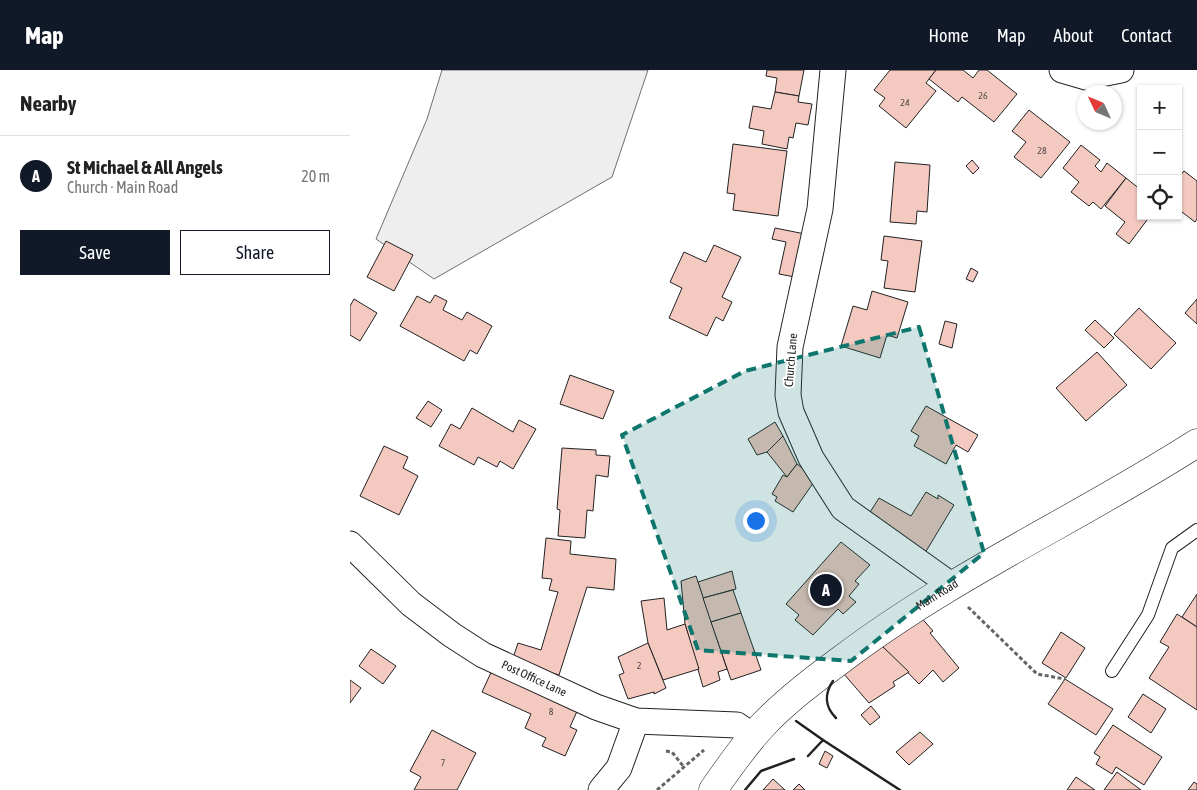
<!DOCTYPE html>
<html lang="en">
<head>
<meta charset="utf-8">
<style>
  :root { --surface:#fff; --page:#f2f2f2; --text:#222; --muted:#767676; --line:#e0e0e0; --accent:#111827 }
  body { margin:0; font-family:"Asap Condensed",sans-serif; background:var(--page); color:var(--text) }
  .controls { position:absolute; right:15px; top:15px; display:grid; overflow:hidden; border-radius:0px; box-shadow:0 1px 4px #0004 }
  .controls button { width:45px; height:45px; display:grid; place-items:center; padding:0; border:0; border-bottom:1px solid var(--line); background:var(--surface); color:var(--text); font:25px sans-serif }
  .compass { position:absolute; left:727px; top:15px; width:45px; height:45px; border-radius:50%; background:var(--surface); box-shadow:0 1px 4px #0004; rotate:314deg }
  .you { position:absolute; left:405px; top:450px; width:18px; height:18px; margin:-12px; border:4px solid #fff; border-radius:50%; background:#1a73e8; box-shadow:0 0 0 8px #1a73e833 }
  .badge { display:grid; place-items:center; width:32px; height:32px; border-radius:50%; background:var(--accent); color:#fff; font-size:16px; font-weight:700 }
  .pin { position:absolute; translate:-50% -50%; border:2px solid #fff; box-shadow:0 1px 5px #0006 }
  .list { margin:0; padding:0; list-style:none }
  h2 { display:flex; justify-content:space-between; align-items:center; height:65px; margin:0; padding:0 20px; font-size:21px }
  h2 small { font-size:16px; font-weight:400; color:var(--muted) }
  .list li { display:grid; grid-template-columns:32px 1fr auto; gap:15px; align-items:center; box-sizing:border-box; height:80px; padding:0 20px; border-top:1px solid var(--line) }
  .list b { display:block; font-size:19px; white-space:nowrap }
  .list p { margin:0; font-size:16px; white-space:nowrap; color:var(--muted) }
  .list em { font-size:16px; font-style:normal; color:var(--muted) }
  .actions { display:flex; gap:10px; padding:15px 20px }
  .actions a { flex:1; padding:11px 0; border:1px solid var(--accent); border-radius:0px; text-align:center; font-size:18px; color:var(--accent) }
  .actions .main { background:var(--accent); color:#fff }
  .icon { flex:none; width:28px; height:28px; fill:none; stroke:currentColor; stroke-width:2; stroke-linecap:round; stroke-linejoin:round }
  .map { position:relative; flex:none; width:847px; height:720px; overflow:hidden }
  header { display:flex; align-items:center; gap:30px; box-sizing:border-box; height:70px; padding:0 25px; background:var(--accent); color:#fff }
  header strong { font-size:24px }
  nav { display:flex; gap:28px; margin-inline-start:auto; font-size:18px }
  main { display:flex }
  aside { flex:1; background:var(--surface) }
  .map>svg:first-child { display:block }
  .green { fill:#eee; stroke:#6f6f6f }
  .building { fill:#f3c9c0; stroke:#222 }
  .lines { fill:none; stroke-linecap:round; stroke-linejoin:round }
  .service-casing { stroke:#222; stroke-width:14 }
  .minor-casing { stroke:#222; stroke-width:27 }
  .primary-casing { stroke:#222; stroke-width:29 }
  .path { stroke:#646464; stroke-width:3; stroke-dasharray:4 2.5; stroke-linecap:butt }
  .service { stroke:#fff; stroke-width:12 }
  .minor { stroke:#fff; stroke-width:25 }
  .primary { stroke:#fff; stroke-width:28 }
  .wall { stroke:#222; stroke-width:2.5 }
  .marked { fill:#0f766e; fill-opacity:0.2; stroke:#0f766e; stroke-width:4; stroke-dasharray:10 6; stroke-linejoin:round }
  .labels { text-anchor:middle; dominant-baseline:central; stroke-width:4; stroke-linejoin:round; paint-order:stroke }
  .number-label { font-size:10px; fill:#564c4a }
  .street-label { font-size:12px; fill:#222; stroke:#fff }
</style>
</head>
<body>
<header>
<strong>Map</strong>
<nav><a>Home</a><a>Map</a><a>About</a><a>Contact</a></nav>
</header>
<main>
<aside>
<h2>Nearby<small></small></h2>
<ul class="list">
<li><span class="badge">A</span><div><b>St Michael &amp; All Angels</b><p>Church · Main Road</p></div><em>20 m</em></li>
</ul>
<div class="actions"><a class="main">Save</a><a>Share</a></div>
</aside>
<div class="map">
<svg width="847" height="720" viewBox="0 0 847 720">
  <rect width="100%" height="100%" fill="#fff"/>
  <path class="green" d="M92,0H298L262,107L84,209L26,169L77,49Z"/>
  <g class="building">
    <path d="M417,0H454L449,26L425,22L427,8L416,6Z"/>
    <path d="M540,0H586L576,13L586,21L556,58L529,36L535,28L524,20Z"/>
    <path d="M586,0H613L623,8L629,0H637L667,24L644,52L612,27L608,32L579,9Z"/>
    <path d="M425,22L449,26L448,32L462,34L458,55L446,53L443,68L439,67L437,79L412,74L414,61L399,58L403,36L421,39Z"/>
    <path d="M679,40L720,72L691,108L664,87L676,72L662,61Z"/>
    <path d="M383,74L437,81L428,146L383,140L385,124L377,123Z"/>
    <path d="M731,75L750,90L745,96L751,102L757,93L776,108L751,139L743,132L739,136L721,122L729,112L713,98Z"/>
    <path d="M622,90L629,98L623,104L616,96Z"/>
    <path d="M545,92L580,95L577,142L567,141L566,154L540,152Z"/>
    <path d="M834,101L847,111V149L845,152L828,139V108Z"/>
    <path d="M776,108L791,120V146H800L779,174L766,164L775,152L755,136Z"/>
    <path d="M425,158L460,165L450,208L429,204L436,172L422,169Z"/>
    <path d="M534,166L572,171L565,222L534,218L538,191L531,190Z"/>
    <path d="M36,171L63,185L44,221L17,207Z"/>
    <path d="M364,175L391,187L372,227L382,232L373,251L366,247L357,266L319,248L332,218L320,212L334,182L356,192Z"/>
    <path d="M621,198L628,202L623,212L616,209Z"/>
    <path d="M522,221L558,232L547,268L537,265L530,288L491,276L503,236L517,240Z"/>
    <path d="M85,225L97,231L93,240L112,250L117,242L142,256L127,284L120,280L114,291L50,256L67,226L80,233Z"/>
    <path d="M4,229L27,243L10,271L0,265V236Z"/>
    <path d="M847,229V254L835,243Z"/>
    <path d="M789,238L826,273L801,299L764,264Z"/>
    <path d="M745,250L764,268L754,278L735,260Z"/>
    <path d="M595,251L607,254L602,278L589,274Z"/>
    <path d="M747,282L777,315L736,351L706,318Z"/>
    <path d="M220,305L264,321L253,349L210,334Z"/>
    <path d="M78,331L92,340L81,357L66,348Z"/>
    <path d="M576,336L628,365L618,382L606,375L596,394L564,376L569,366L561,361Z"/>
    <path d="M122,338L163,362L169,350L186,359L163,399L150,391L147,397L128,387L124,395L89,376L101,354L110,359Z"/>
    <path d="M425,352L433,366L417,382L407,385L398,369Z"/>
    <path d="M433,366L447,394L437,407L417,382Z"/>
    <path d="M34,376L58,387L53,398L68,406L49,445L10,426Z"/>
    <path d="M212,378L246,380V385L260,386L258,407L246,405L243,441L237,440L235,468L208,466L210,440L207,439Z"/>
    <path d="M447,394L466,409L443,442L425,431L427,427L422,424L433,405L437,407Z"/>
    <path d="M576,422L588,429V425L604,435L575,483L517,447L529,428L561,446Z"/>
    <path d="M196,468L221,471L220,484L266,489L264,520L237,517L209,605L162,591L168,573L191,580L208,522L199,520L202,509L192,508Z"/>
    <path d="M491,472L520,495L505,511L509,514L499,526L506,532L493,544L488,539L463,565L445,550L449,545L436,534Z"/>
    <path d="M382,501L386,519L353,528L348,512Z"/>
    <path d="M346,506L377,599L368,602L370,610L353,617L335,554L331,511Z"/>
    <path d="M383,520L391,543L361,552L353,528Z"/>
    <path d="M847,524V557L832,547Z"/>
    <path d="M314,528L317,560L335,554L349,599L313,610L298,573L291,531Z"/>
    <path d="M391,543L411,600L381,610L361,552Z"/>
    <path d="M827,544L847,557V640L799,608L819,577L810,572Z"/>
    <path d="M569,545L583,561L580,563L609,598L593,612L583,600L569,614L530,574Z"/>
    <path d="M711,562L735,578L716,608L692,593Z"/>
    <path d="M298,573L316,618L304,624V622L278,629L269,605L274,603L268,587Z"/>
    <path d="M530,574L559,602L543,612L545,616L519,633L493,603Z"/>
    <path d="M21,579L46,596L33,614L9,596Z"/>
    <path d="M144,596L229,637L220,657L227,660L215,686L192,676L196,668L175,658L181,644L132,622Z"/>
    <path d="M715,609L763,639L746,665L698,634Z"/>
    <path d="M0,610L11,618L0,633Z"/>
    <path d="M793,624L816,639L801,663L778,647Z"/>
    <path d="M521,636L530,647L520,655L511,645Z"/>
    <path d="M763,655L812,687L794,715L766,697L762,704L746,694L750,687L744,683Z"/>
    <path d="M82,660L126,683L107,720H64L71,707L60,701Z"/>
    <path d="M570,662L583,674L559,695L546,682Z"/>
    <path d="M475,681L483,686L477,698L469,694Z"/>
    <path d="M767,702L791,720H754Z"/>
    <path d="M726,707L745,720H717Z"/>
    <path d="M423,709L435,720H413Z"/>
    <path d="M844,712L847,714V720H838Z"/>
    <path d="M449,714L455,720H443Z"/>
  </g>
  <g class="lines">
    <g class="service-casing">
      <path id="service" d="M762,601L798,545L822,478L847,460"/>
    </g>
    <g class="minor-casing">
      <g id="minor">
        <path d="M483,0L470,139L440,277L438,325L441,342L461,388L493,438L601,515"/>
        <path d="M712,0L736,7L771,0"/>
        <path id="s1" d="M0,474L61,534L102,565L133,585L246,637L286,651L387,655L403,666"/>
        <path d="M251,720L269,698L286,651"/>
      </g>
    </g>
    <g class="primary-casing">
      <g id="primary">
        <path id="s2" d="M363,720C379,697 395,674 414,654C437,630 465,609 492,589C603,505 730,448 847,373"/>
      </g>
    </g>
    <g class="path">
      <path d="M618,537L687,604L715,609"/>
      <path d="M316,681L322,682L333,696"/>
      <path d="M307,720L354,680"/>
    </g>
    <use href="#service" class="service"/>
    <use href="#minor" class="minor"/>
    <use href="#primary" class="primary"/>
    <g class="wall">
      <path d="M483,611C474,624 475,637 486,648"/>
      <path d="M446,651L473,670"/>
      <path d="M458,686L473,670L550,720"/>
      <path d="M395,720L411,701L444,689"/>
    </g>
  </g>
  <path class="marked" d="M569,257L634,483L501,591L348,580L272,365L395,301Z"/>
  <g class="labels">
    <g class="number-label">
      <text x="633" y="25">26</text>
      <text x="555" y="32">24</text>
      <text x="692" y="80">28</text>
      <text x="289" y="595">2</text>
      <text x="201" y="641">8</text>
      <text x="93" y="692">7</text>
    </g>
    <g class="street-label">
      <text transform="translate(441 290) rotate(-85)">Church Lane</text>
      <text stroke="none"><textPath href="#s2" startOffset="300">Main Road</textPath></text>
      <text stroke="none"><textPath href="#s1" startOffset="230">Post Office Lane</textPath></text>
    </g>
  </g>
</svg>
<div class="controls">
<button>+</button>
<button>−</button>
<button><svg class="icon" aria-label="locate" viewBox="0 0 24 24"><circle cx="12" cy="12" r="6"/><path d="M12 2v4M12 18v4M2 12h4M18 12h4"/></svg></button>
</div>
<svg class="compass" viewBox="-18 -18 36 36"><path d="M0-13l5 13h-10z" fill="#e53935"/><path d="M0 13l5-13h-10z" fill="#767676"/></svg>
<div class="you"></div>
<div class="pin badge" style="left:476px;top:520px">A</div>
</div>
</main>
</body>
</html>
